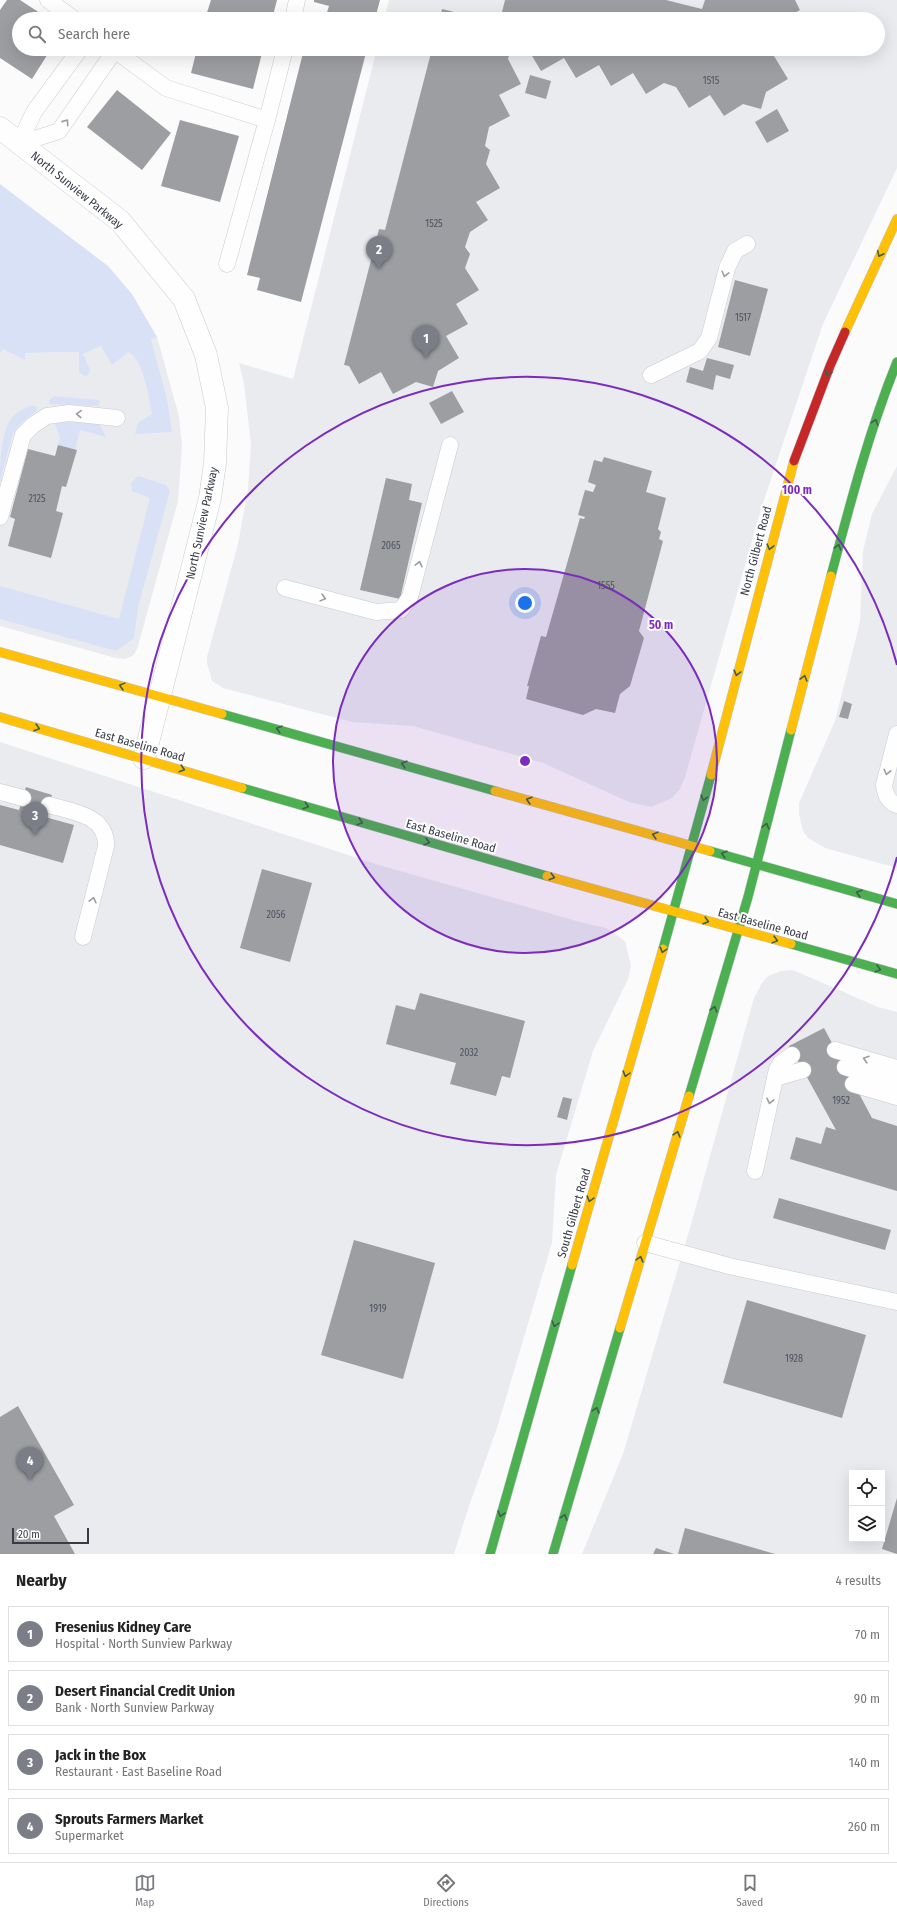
<!DOCTYPE html>
<html lang="en">
<head>
<meta charset="utf-8">
<style>
  :root { --surface:#fff; --page:#f6f6f6; --text:#222; --muted:#767676; --line:#e0e0e0; --accent:#7b7e86 }
  body { margin:0; font-family:"Fira Sans Condensed",sans-serif; background:var(--page); color:var(--text) }
  .controls { position:absolute; right:12px; bottom:12px; display:grid; overflow:hidden; border-radius:0px; box-shadow:0 4px 16px #0002 }
  .controls button { width:36px; height:36px; display:grid; place-items:center; padding:0; border:0; border-bottom:1px solid var(--line); background:var(--surface); color:var(--text); font:20px sans-serif }
  .scale { position:absolute; left:12px; bottom:10px; width:77px; box-sizing:border-box; padding-left:4px; border:2px solid #363b47; border-top:0; font-size:11px; line-height:14px; white-space:nowrap; color:#363b47; -webkit-text-stroke:3px #fff; paint-order:stroke }
  .you { position:absolute; left:525px; top:603px; width:14px; height:14px; margin:-10px; border:3px solid #fff; border-radius:50%; background:#1a73e8; box-shadow:0 0 0 6px #1a73e833 }
  .badge { display:grid; place-items:center; width:26px; height:26px; border-radius:50%; background:var(--accent); color:#fff; font-size:13px; font-weight:700 }
  .pin { position:absolute; translate:-50% -33px; filter:drop-shadow(0 1px 2px #0008) }
  .pin::after { content:''; position:absolute; top:21px; width:14px; height:12px; background:inherit; clip-path:polygon(0 0,100% 0,50% 100%) }
  .list { margin:0; padding:0; list-style:none }
  h2 { display:flex; justify-content:space-between; align-items:center; height:52px; margin:0; padding:0 16px; font-size:17px }
  h2 small { font-size:13px; font-weight:400; color:var(--muted) }
  .list li { display:grid; grid-template-columns:26px 1fr auto; gap:12px; align-items:center; box-sizing:border-box; height:56px; margin:0 8px 8px; padding:0 8px; border:1px solid var(--line); border-radius:0px }
  .list b { display:block; font-size:15px; white-space:nowrap }
  .list p { margin:0; font-size:13px; white-space:nowrap; color:var(--muted) }
  .list em { font-size:13px; font-style:normal; color:var(--muted) }
  .icon { flex:none; width:22px; height:22px; fill:none; stroke:currentColor; stroke-width:2; stroke-linecap:round; stroke-linejoin:round }
  .map { position:relative; flex:none; width:897px; height:1554px; overflow:hidden }
  .search { position:absolute; background:var(--surface); box-shadow:0 4px 16px #0002; left:12px; right:12px; top:12px; height:44px; display:flex; align-items:center; gap:10px; box-sizing:border-box; padding:0 14px; border-radius:22px; color:var(--muted); font-size:15px }
  .sheet { height:308px; background:var(--surface) }
  nav { display:flex; justify-content:space-around; align-items:center; box-sizing:border-box; height:56px; border-top:1px solid var(--line); background:var(--surface); font-size:11px; color:var(--muted) }
  nav a { display:grid; justify-items:center; gap:2px }
  nav .on { color:var(--accent) }
  .map>svg:first-child { display:block }
  .built { fill:#e9ebef; fill-rule:evenodd }
  .green { fill:#d9e1f7 }
  .building { fill:#9c9ea2 }
  .lines { fill:none; stroke-linecap:round; stroke-linejoin:round }
  .lane-casing { stroke:#c7cacf; stroke-width:17 }
  .street-casing { stroke:#c7cacf; stroke-width:23 }
  .fast-casing { stroke:#c1c4cd; stroke-width:10 }
  .slow-casing { stroke:#c1c4cd; stroke-width:10 }
  .jam-casing { stroke:#c1c4cd; stroke-width:10 }
  .lane { stroke:#fefefe; stroke-width:16 }
  .street { stroke:#fefefe; stroke-width:22 }
  .fast { stroke:#4caf50; stroke-width:9 }
  .slow { stroke:#ffc107; stroke-width:9 }
  .jam { stroke:#c62828; stroke-width:9 }
  .oneway { stroke:#9a9ca2 }
  .oneway2 { stroke:#3d5e4a }
  .ring { fill:none; stroke:#7b2cbf; stroke-width:2 }
  .labels { text-anchor:middle; dominant-baseline:central; stroke-width:4; stroke-linejoin:round; paint-order:stroke }
  .number-label { font-size:10px; fill:#50545e }
  .street-label { font-size:12px; fill:#363b47; stroke:#fff }
  .centre { fill:#7b2cbf; stroke:#fff; stroke-width:2 }
  .ring-label { font-size:12px; text-anchor:middle; font-weight:bold; fill:#7b2cbf; stroke:#fff; stroke-width:4; stroke-linejoin:round; paint-order:stroke }
</style>
</head>
<body>
<div class="map">
<svg width="897" height="1554" viewBox="0 0 897 1554">
  <rect width="100%" height="100%" fill="#fbfbfb"/>
  <g class="built">
    <path d="M389,0H897V168L823,324L761,509L685,777L680,789L672,798L651,807L629,802L543,763L413,726L352,722L223,688L212,681L207,663V657L238,544L248,489L251,444L244,384L239,363L293,379L377,49H878V19H384Z"/>
    <path d="M157,337L179,416L182,445L178,501L138,646L134,655L125,659L116,658L0,626V340L25,353L79,352V372L83,354L101,346L128,352Z"/>
    <path d="M897,466V868L825,848L808,838L803,831L799,814V803L835,721L860,622L863,551L872,514Z"/>
    <path d="M0,742L379,865L580,922L606,928L625,941L631,966L628,979L593,1051L556,1175L552,1243L497,1428L469,1506L454,1554H0Z"/>
    <path d="M793,970L878,1007L897,1012V1554H582L623,1454L692,1221L754,998L762,983L768,976L781,971ZM852,1473H882V1539H852Z"/>
  </g>
  <g class="green">
    <path d="M0,184L108,266L132,294L157,337L151,340L167,399L172,432L135,434L138,423L152,414C149,399 143,356 128,352L112,365L101,346L83,354L90,370L88,375L85,376L79,372V352L25,353V360L3,349L0,353Z"/>
    <path d="M55,396L98,400L100,401L99,406L49,404V400Z"/>
    <path d="M32,405L37,407V410L21,423L13,433L0,481C0,464 1,433 11,419C16,412 25,408 32,405Z"/>
    <path d="M54,421L97,424L100,425L106,437L80,430L75,450L58,445L60,437Z"/>
    <path d="M138,476L166,485L170,491L138,607L134,638L116,651L0,619V586L119,619L150,498L132,491L131,483Z"/>
  </g>
  <g class="building">
    <path d="M7,0H20L49,19H19V49H51L32,79L0,58V10Z"/>
    <path d="M211,0H277L272,19H205Z"/>
    <path d="M314,0H380L375,19H325L329,6L314,2Z"/>
    <path d="M505,0H666L702,9L705,0H795L800,10L785,19H502L501,16Z"/>
    <path d="M442,9L479,18V19H440Z"/>
    <path d="M197,49H263L253,89L191,73Z"/>
    <path d="M304,49H367L301,302L257,290L260,278L247,275Z"/>
    <path d="M432,49H508L510,52L508,59L521,84L499,95L510,116L489,127L485,146L490,150L486,164L500,188L476,202L488,220L470,232L465,247L470,254L465,268L479,290L456,304L468,324L446,336L459,358L438,371L433,387L416,382L393,394L381,372L359,384L349,366L344,365L379,229L385,230Z"/>
    <path d="M528,49H786L774,56L788,79L766,92L761,109L743,104L724,116L710,95L689,108L676,87L664,83L646,94L633,73L611,86L599,65L576,78L564,58L541,71Z"/>
    <path d="M530,75L551,81L546,99L525,93Z"/>
    <path d="M117,90L171,133L142,170L87,127Z"/>
    <path d="M777,109L789,131L767,143L755,122Z"/>
    <path d="M180,120L239,136L220,202L161,186Z"/>
    <path d="M735,280L768,289L750,356L718,347Z"/>
    <path d="M707,358L734,365L730,379L716,375L713,390L686,382L690,367L703,371Z"/>
    <path d="M452,391L464,412L441,424L429,403Z"/>
    <path d="M58,445L77,450L66,487L62,486L56,511L63,513L51,558L8,546L15,519L10,517L28,449L55,456Z"/>
    <path d="M604,457L652,471L646,492L666,498L658,529L661,532L659,539L663,541L639,631L644,638L630,686L620,694L615,713L596,709L583,715L526,699L529,686H527L541,636L546,637L580,518L584,519L585,517L578,515L585,490L593,492L596,485L588,482L594,460L602,462Z"/>
    <path d="M386,478L412,484L409,500L422,503L400,599L360,590Z"/>
    <path d="M844,701L852,704L848,719L839,717Z"/>
    <path d="M26,787L52,795L45,817L74,825L63,863L0,845V805L19,810Z"/>
    <path d="M262,869L312,883L290,962L240,948Z"/>
    <path d="M420,993L525,1021L510,1078L502,1076L496,1096L450,1084L456,1063L386,1044L396,1005L415,1010Z"/>
    <path d="M824,1028L872,1118L897,1126V1191L790,1159L796,1137L821,1144L826,1127L836,1130L797,1059L792,1055L789,1046Z"/>
    <path d="M563,1097L572,1099L567,1120L557,1117Z"/>
    <path d="M779,1198L891,1230L885,1250L773,1218Z"/>
    <path d="M354,1240L435,1263L403,1379L321,1355Z"/>
    <path d="M747,1300L866,1335L842,1418L723,1383Z"/>
    <path d="M18,1406L74,1505L54,1516L75,1554H0V1417Z"/>
    <path d="M897,1498V1554L882,1549Z"/>
    <path d="M685,1528L775,1554H678Z"/>
    <path d="M656,1548L674,1554H653Z"/>
  </g>
  <g class="lines">
    <g class="lane-casing">
      <g id="lane">
        <path d="M48,0L74,19"/>
        <path d="M293,19L297,0"/>
        <path d="M113,49L166,88L267,120L285,49"/>
        <path d="M19,144L59,131L115,50"/>
        <path d="M19,144L34,112L80,49"/>
        <path d="M227,264L267,120"/>
        <path d="M651,375L700,351L709,338L727,268L735,251L747,244"/>
        <path d="M0,517L23,435L33,425L47,416L69,413L117,418"/>
        <path d="M285,588L376,612L401,610L410,597L450,445"/>
        <path d="M897,734L884,785C885,794 888,802 897,805"/>
        <path d="M0,792L23,798"/>
        <path d="M49,805C73,812 107,815 106,846L83,937"/>
        <path d="M835,1050L897,1068"/>
        <path d="M845,1067L897,1083"/>
        <path d="M775,1078L803,1070"/>
        <path d="M853,1084L897,1097"/>
        <path d="M755,1171L777,1069L780,1064L792,1055"/>
        <path d="M645,1243L729,1266L897,1302"/>
      </g>
    </g>
    <g class="street-casing">
      <path id="street" d="M0,128L120,221L184,299L206,355L217,408L215,463L210,498L144,758"/>
    </g>
    <g class="fast-casing">
      <g id="fast">
        <path d="M831,576C850,504 869,431 897,362"/>
        <path d="M222,714L495,791"/>
        <path d="M242,788L547,876"/>
        <path d="M710,851L897,904"/>
        <path d="M791,944L897,974"/>
        <path d="M663,949L711,775"/>
        <path d="M689,1096L748,897L791,730"/>
        <path d="M490,1554L572,1265"/>
        <path d="M553,1554L620,1328"/>
      </g>
    </g>
    <g class="slow-casing">
      <g id="slow">
        <path d="M845,332L897,219"/>
        <path d="M0,652L222,714"/>
        <path d="M0,717L242,788"/>
        <path d="M791,730L831,576"/>
        <path d="M711,775L794,461"/>
        <path d="M495,791L710,851"/>
        <path d="M547,876L791,944"/>
        <path d="M572,1265L663,949"/>
        <path d="M620,1328L689,1096"/>
      </g>
    </g>
    <g class="jam-casing">
      <path id="jam" d="M794,461L830,366L845,332"/>
    </g>
    <use href="#lane" class="lane"/>
    <use href="#street" class="street"/>
    <use href="#fast" class="fast"/>
    <use href="#slow" class="slow"/>
    <use href="#jam" class="jam"/>
  </g>
  <defs><path id="oneway-chevron" d="M-2-3.5L2.5 0L-2 3.5" fill="none" stroke-width="1.6" stroke-linecap="round" stroke-linejoin="round"/></defs>
  <g class="oneway">
    <use href="#oneway-chevron" transform="translate(66 122) rotate(-55)"/>
    <use href="#oneway-chevron" transform="translate(725 274) rotate(104)"/>
    <use href="#oneway-chevron" transform="translate(79 414) rotate(-177)"/>
    <use href="#oneway-chevron" transform="translate(419 564) rotate(-76)"/>
    <use href="#oneway-chevron" transform="translate(323 598) rotate(15)"/>
    <use href="#oneway-chevron" transform="translate(887 772) rotate(104)"/>
    <use href="#oneway-chevron" transform="translate(93 900) rotate(-76)"/>
    <use href="#oneway-chevron" transform="translate(866 1059) rotate(-163)"/>
    <use href="#oneway-chevron" transform="translate(770 1101) rotate(102)"/>
  </g>
  <g class="oneway2">
    <use href="#oneway-chevron" transform="translate(880 254) rotate(116)"/>
    <use href="#oneway-chevron" transform="translate(828 373) rotate(112)"/>
    <use href="#oneway-chevron" transform="translate(875 422) rotate(-73)"/>
    <use href="#oneway-chevron" transform="translate(770 547) rotate(105)"/>
    <use href="#oneway-chevron" transform="translate(838 547) rotate(-75)"/>
    <use href="#oneway-chevron" transform="translate(737 673) rotate(105)"/>
    <use href="#oneway-chevron" transform="translate(804 678) rotate(-75)"/>
    <use href="#oneway-chevron" transform="translate(122 686) rotate(-165)"/>
    <use href="#oneway-chevron" transform="translate(37 728) rotate(16)"/>
    <use href="#oneway-chevron" transform="translate(279 729) rotate(-164)"/>
    <use href="#oneway-chevron" transform="translate(404 764) rotate(-164)"/>
    <use href="#oneway-chevron" transform="translate(182 769) rotate(17)"/>
    <use href="#oneway-chevron" transform="translate(704 798) rotate(105)"/>
    <use href="#oneway-chevron" transform="translate(529 800) rotate(-164)"/>
    <use href="#oneway-chevron" transform="translate(306 806) rotate(17)"/>
    <use href="#oneway-chevron" transform="translate(360 822) rotate(16)"/>
    <use href="#oneway-chevron" transform="translate(766 826) rotate(-75)"/>
    <use href="#oneway-chevron" transform="translate(655 835) rotate(-164)"/>
    <use href="#oneway-chevron" transform="translate(427 842) rotate(16)"/>
    <use href="#oneway-chevron" transform="translate(724 854) rotate(-164)"/>
    <use href="#oneway-chevron" transform="translate(552 877) rotate(16)"/>
    <use href="#oneway-chevron" transform="translate(859 893) rotate(-164)"/>
    <use href="#oneway-chevron" transform="translate(706 921) rotate(16)"/>
    <use href="#oneway-chevron" transform="translate(775 940) rotate(15)"/>
    <use href="#oneway-chevron" transform="translate(663 950) rotate(106)"/>
    <use href="#oneway-chevron" transform="translate(878 969) rotate(15)"/>
    <use href="#oneway-chevron" transform="translate(714 1009) rotate(-74)"/>
    <use href="#oneway-chevron" transform="translate(626 1074) rotate(106)"/>
    <use href="#oneway-chevron" transform="translate(677 1134) rotate(-74)"/>
    <use href="#oneway-chevron" transform="translate(590 1199) rotate(106)"/>
    <use href="#oneway-chevron" transform="translate(640 1259) rotate(-74)"/>
    <use href="#oneway-chevron" transform="translate(555 1324) rotate(106)"/>
    <use href="#oneway-chevron" transform="translate(596 1410) rotate(-74)"/>
    <use href="#oneway-chevron" transform="translate(501 1514) rotate(106)"/>
    <use href="#oneway-chevron" transform="translate(564 1517) rotate(-73)"/>
  </g>
  <circle cx="525" cy="761" r="192" fill="#7b2cbf" fill-opacity=".12"/>
  <g class="ring">
    <circle cx="525" cy="761" r="192"/>
    <path d="M897 857A384 384 0 1 1 897 665"/>
  </g>
  <g class="labels">
    <g class="number-label">
      <text x="711" y="81">1515</text>
      <text x="434" y="224">1525</text>
      <text x="743" y="318">1517</text>
      <text x="37" y="499">2125</text>
      <text x="391" y="546">2065</text>
      <text x="606" y="586">1555</text>
      <text x="276" y="915">2056</text>
      <text x="469" y="1053">2032</text>
      <text x="841" y="1101">1952</text>
      <text x="378" y="1309">1919</text>
      <text x="794" y="1359">1928</text>
    </g>
    <g class="street-label">
      <text transform="translate(77 190) rotate(39)">North Sunview Parkway</text>
      <text transform="translate(202 523) rotate(-78)">North Sunview Parkway</text>
      <text transform="translate(756 551) rotate(-75)">North Gilbert Road</text>
      <text transform="translate(140 745) rotate(16)">East Baseline Road</text>
      <text transform="translate(451 836) rotate(16)">East Baseline Road</text>
      <text transform="translate(763 924) rotate(15)">East Baseline Road</text>
      <text transform="translate(574 1213) rotate(-74)">South Gilbert Road</text>
    </g>
  </g>
  <circle cx="525" cy="761" r="6" class="centre"/>
  <g class="ring-label">
    <text x="797" y="494">100 m</text>
    <text x="661" y="629">50 m</text>
  </g>
</svg>
<div class="controls">
<button><svg class="icon" aria-label="locate" viewBox="0 0 24 24"><circle cx="12" cy="12" r="6"/><path d="M12 2v4M12 18v4M2 12h4M18 12h4"/></svg></button>
<button><svg class="icon" aria-label="layers" viewBox="0 0 24 24"><path d="M12 4l9 5-9 5-9-5zM3 14l9 5 9-5"/></svg></button>
</div>
<div class="scale">20 m</div>
<div class="you"></div>
<div class="pin badge" style="left:426px;top:358px">1</div>
<div class="pin badge" style="left:379px;top:269px">2</div>
<div class="pin badge" style="left:35px;top:835px">3</div>
<div class="pin badge" style="left:30px;top:1480px">4</div>
<div class="search"><svg class="icon" aria-label="search" viewBox="0 0 24 24"><circle cx="10" cy="10" r="6"/><path d="M15 15l6 6"/></svg>Search here</div>
</div>
<section class="sheet">
<h2>Nearby<small>4 results</small></h2>
<ul class="list">
<li><span class="badge">1</span><div><b>Fresenius Kidney Care</b><p>Hospital · North Sunview Parkway</p></div><em>70 m</em></li>
<li><span class="badge">2</span><div><b>Desert Financial Credit Union</b><p>Bank · North Sunview Parkway</p></div><em>90 m</em></li>
<li><span class="badge">3</span><div><b>Jack in the Box</b><p>Restaurant · East Baseline Road</p></div><em>140 m</em></li>
<li><span class="badge">4</span><div><b>Sprouts Farmers Market</b><p>Supermarket</p></div><em>260 m</em></li>
</ul>
</section>
<nav>
<a class="on"><svg class="icon" aria-label="map" viewBox="0 0 24 24"><path d="M3 6l6-2 6 2 6-2v14l-6 2-6-2-6 2zM9 4v14M15 6v14"/></svg>Map</a>
<a><svg class="icon" aria-label="directions" viewBox="0 0 24 24"><path d="M12 3l9 9-9 9-9-9zM9 14v-3h6M13 9l2 2-2 2"/></svg>Directions</a>
<a><svg class="icon" aria-label="saved" viewBox="0 0 24 24"><path d="M7 4h10v16l-5-4-5 4z"/></svg>Saved</a>
</nav>
</body>
</html>
